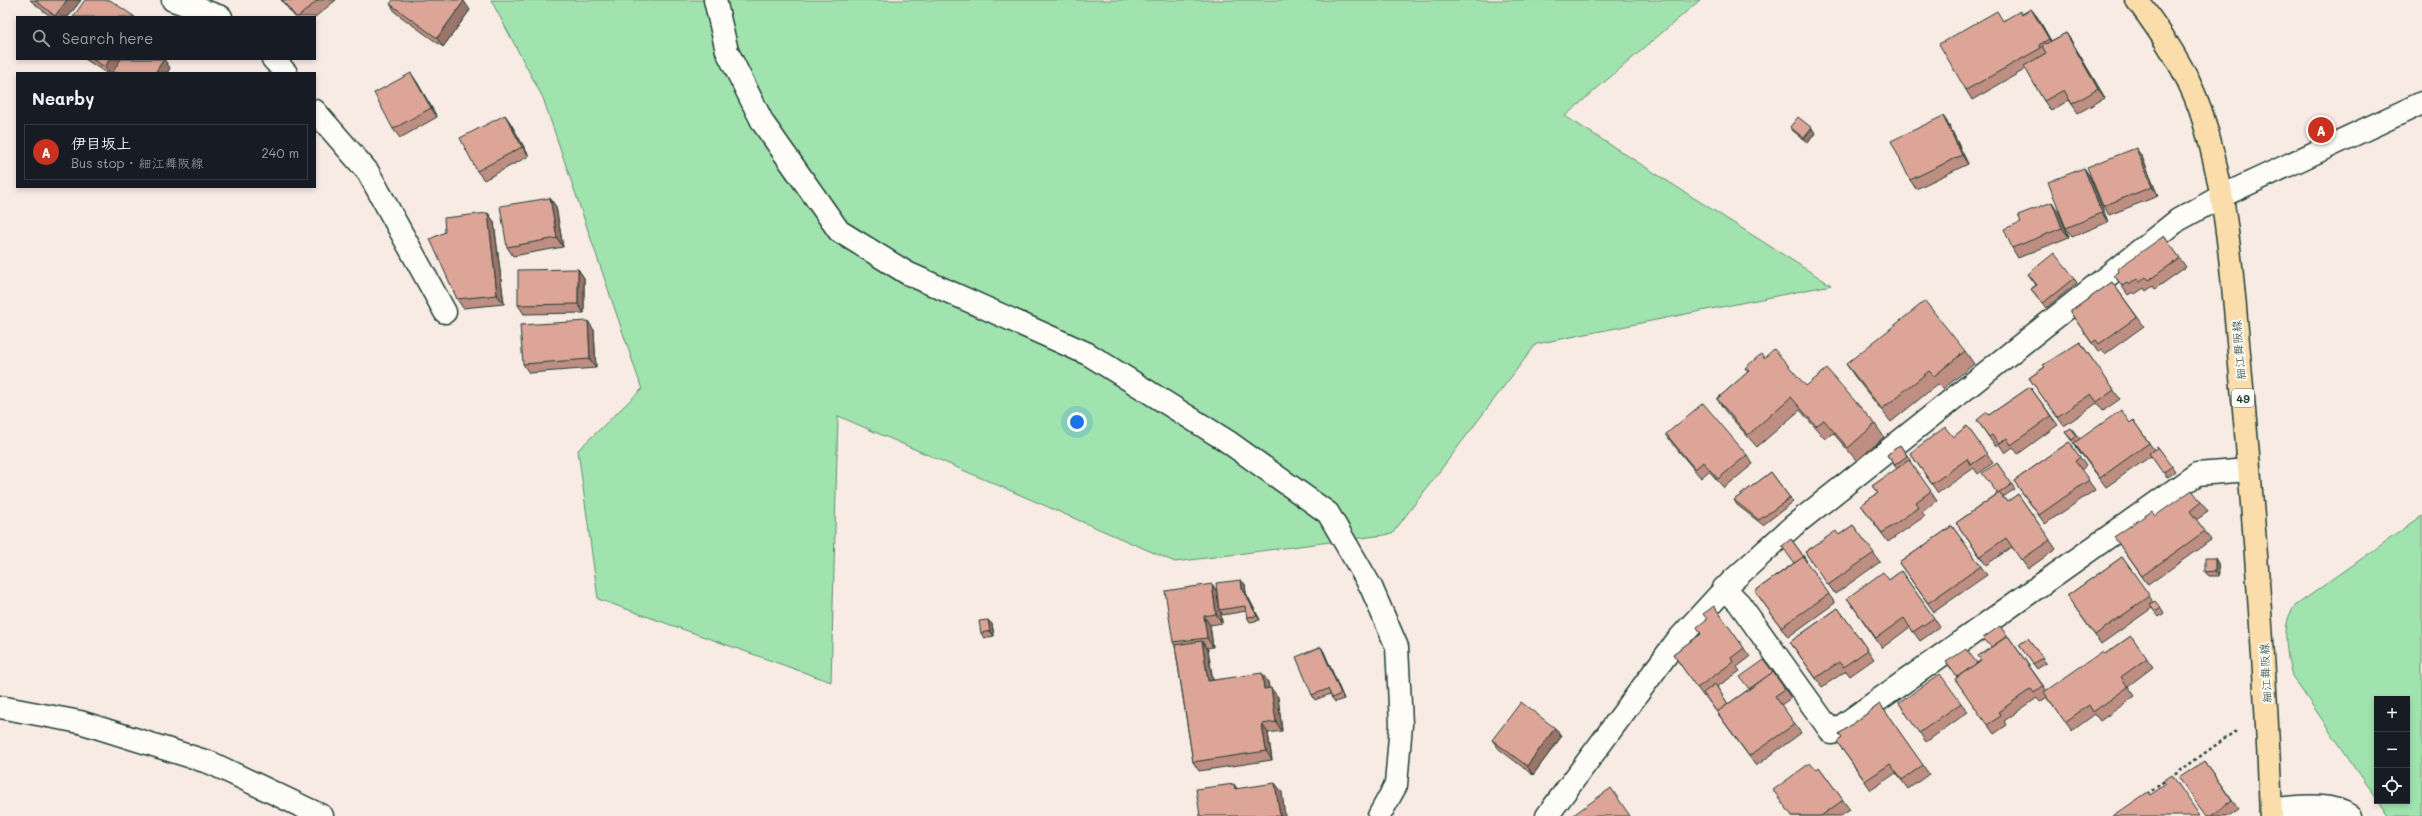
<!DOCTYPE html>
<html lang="en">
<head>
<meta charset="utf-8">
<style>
  :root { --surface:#171b24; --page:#20242c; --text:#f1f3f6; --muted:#9ea1a6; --line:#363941; --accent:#c8321e }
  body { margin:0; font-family:Mali,"Klee One",sans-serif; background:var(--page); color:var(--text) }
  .controls { position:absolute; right:12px; bottom:12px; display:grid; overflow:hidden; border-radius:0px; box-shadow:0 2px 6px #0003 }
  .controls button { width:36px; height:36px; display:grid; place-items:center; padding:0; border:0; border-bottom:1px solid var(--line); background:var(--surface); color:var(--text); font:20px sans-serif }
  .you { position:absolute; left:1077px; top:422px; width:14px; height:14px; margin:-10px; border:3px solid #fff; border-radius:50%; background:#1a73e8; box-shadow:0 0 0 6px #1a73e833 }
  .badge { display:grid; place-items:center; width:26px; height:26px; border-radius:50%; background:var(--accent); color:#fff; font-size:13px; font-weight:700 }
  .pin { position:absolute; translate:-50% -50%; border:2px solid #fff; box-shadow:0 1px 4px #0006 }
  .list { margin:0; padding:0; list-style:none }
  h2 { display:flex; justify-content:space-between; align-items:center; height:52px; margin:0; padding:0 16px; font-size:17px }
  h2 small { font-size:13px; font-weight:400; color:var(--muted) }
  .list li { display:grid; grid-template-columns:26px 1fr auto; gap:12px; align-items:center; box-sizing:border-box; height:56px; margin:0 8px 8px; padding:0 8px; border:1px solid var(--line); border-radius:0px }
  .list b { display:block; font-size:15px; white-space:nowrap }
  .list p { margin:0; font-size:13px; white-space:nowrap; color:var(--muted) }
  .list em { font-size:13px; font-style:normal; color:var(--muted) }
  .icon { flex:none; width:22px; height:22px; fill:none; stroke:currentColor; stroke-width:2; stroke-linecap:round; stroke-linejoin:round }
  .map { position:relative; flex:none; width:2422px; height:816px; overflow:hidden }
  .search { position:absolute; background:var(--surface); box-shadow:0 2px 6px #0003; left:16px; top:16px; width:300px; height:44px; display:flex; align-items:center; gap:10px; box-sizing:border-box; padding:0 14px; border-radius:0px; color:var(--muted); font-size:15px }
  .panel { position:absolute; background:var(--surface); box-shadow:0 2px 6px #0003; left:16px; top:72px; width:300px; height:116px; border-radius:0px }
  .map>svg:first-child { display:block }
  .green { fill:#a0e3ae; stroke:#609071 }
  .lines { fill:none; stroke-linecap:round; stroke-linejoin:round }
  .street-casing { stroke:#1f3d34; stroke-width:25 }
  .primary-casing { stroke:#1f3d34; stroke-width:25 }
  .path { stroke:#1f3d34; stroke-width:2.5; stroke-dasharray:3 3; stroke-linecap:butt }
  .street { stroke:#fdfcf7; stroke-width:22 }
  .primary { stroke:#faddab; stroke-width:22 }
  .wall { fill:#be8e82; stroke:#1f3d34 }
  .shaded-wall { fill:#9b746a; stroke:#1f3d34 }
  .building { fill:#dda597; stroke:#1f3d34 }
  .labels { text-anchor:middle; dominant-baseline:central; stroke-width:3.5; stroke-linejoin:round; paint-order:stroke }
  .shield { fill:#fdfcf7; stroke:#62766e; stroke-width:1 }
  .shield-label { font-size:11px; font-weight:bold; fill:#1f3d34 }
  .street-label { font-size:12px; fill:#1f3d34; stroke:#fdfcf7 }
</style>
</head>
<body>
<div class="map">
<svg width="2422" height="816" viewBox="0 0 2422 816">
  <rect width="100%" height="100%" fill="#f7ebe4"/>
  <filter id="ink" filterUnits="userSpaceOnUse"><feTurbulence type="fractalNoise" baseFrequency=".025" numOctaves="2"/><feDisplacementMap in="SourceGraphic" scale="8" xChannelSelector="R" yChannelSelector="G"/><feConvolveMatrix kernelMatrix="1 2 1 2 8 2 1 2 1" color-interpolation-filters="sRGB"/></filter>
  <g filter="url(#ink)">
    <g class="green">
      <path d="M491,0H1700L1565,116L1831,285L1536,344L1392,534L1175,562L838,416L831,682L598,599L578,450L642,389L543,98Z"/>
      <path d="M2422,516V816H2389L2379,801H2407V699H2377V799L2292,676C2287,656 2280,623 2295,606Z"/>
    </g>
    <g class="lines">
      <g class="street-casing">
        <g id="street">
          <path d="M173,0L221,17"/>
          <path d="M715,0L727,51L763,123L839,231L907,273L1088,354L1227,441L1328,513L1371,587L1397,647L1401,724L1396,785L1379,816"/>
          <path d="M273,59L286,73"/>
          <path d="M315,111L368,172L445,312"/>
          <path d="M1724,588L1739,603L1832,733L2197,474L2249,470"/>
          <path d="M0,707L80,722L211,763L322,816"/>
          <path d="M2271,809C2295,808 2328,801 2350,816"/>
          <path d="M1547,816L1676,642L1732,581L1793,526L2178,220L2222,196L2422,103"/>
        </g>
      </g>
      <g class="primary-casing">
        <path id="primary" d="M2137,0C2162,34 2186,69 2200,109C2230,198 2233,294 2242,387C2255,531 2266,672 2271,816"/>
      </g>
      <g class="path">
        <path d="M2170,778L2234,732H2238"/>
        <path d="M2147,794L2166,780"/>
      </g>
      <use href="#street" class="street"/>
      <use href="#primary" class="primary"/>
    </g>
    <g class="wall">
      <path d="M30,0H81L68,17H51Z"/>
      <path d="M281,0H336L315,17H295Z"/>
      <path d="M390,4L470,10L443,47L396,13Z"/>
      <path d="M2031,9L2038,18L2051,41L2066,33L2072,42L2105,98L2078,113L2069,100L2051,111L2044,101L2026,69L1972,100L1966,90L2004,20L2022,14Z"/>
      <path d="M85,59H163L170,68L167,73H106Z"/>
      <path d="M417,82L437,117L400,138L393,129Z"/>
      <path d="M505,115L511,124L529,156L484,180L477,171Z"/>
      <path d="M1943,116L1949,125L1968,164L1916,189L1910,180Z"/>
      <path d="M1790,127L1815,133L1808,143L1793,131Z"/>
      <path d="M2142,157L2158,196L2109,215L2103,206Z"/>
      <path d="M2084,168L2090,177L2108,222L2072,237L2066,228Z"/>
      <path d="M550,198L556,207L563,247L513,256L507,247Z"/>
      <path d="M2058,211L2069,237L2018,258L2012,248L2021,222Z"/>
      <path d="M488,213L494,222L504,304L463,308L457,299L445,232Z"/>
      <path d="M2164,236L2186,267L2155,289L2153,286L2146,291L2144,288L2135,294L2133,292L2128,295L2114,275Z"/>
      <path d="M578,269L584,278V313L524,314L518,305Z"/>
      <path d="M2028,274L2074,278L2077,283L2046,308L2031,289L2036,285Z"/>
      <path d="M2112,282L2144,326L2105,354L2102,349L2098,352L2070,312Z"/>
      <path d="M594,330L596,368L529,373L523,364Z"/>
      <path d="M2080,342L2120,399L2103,411L2097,403L2064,426L2029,378Z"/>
      <path d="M1965,351L1974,364L1943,389L1938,384L1891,422L1855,377L1846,364Z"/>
      <path d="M1764,358L1806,386L1875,424L1884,437L1857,461L1833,433L1825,439L1800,410L1757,447L1726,412L1717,399L1748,372L1745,368Z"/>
      <path d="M2030,387L2058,425L2018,454L2013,447L2005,453L1999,444L1995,446L1977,420L1989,415Z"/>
      <path d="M2133,420L2154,450L2158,447L2175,471L2167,477L2151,456L2106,487L2065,432L2071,428L2080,439L2130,423Z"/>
      <path d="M1967,426L1993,463L1978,474L1974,468L1938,493L1910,453L1953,437Z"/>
      <path d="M1666,434L1747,455L1753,464L1724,488L1709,471L1701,478L1672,443Z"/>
      <path d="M2069,442L2086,466L2081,470L2095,490L2045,524L2014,481Z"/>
      <path d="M1900,445L1911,461L1910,462L1937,501L1922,512L1925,516L1888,542L1861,505L1878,493L1872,486L1897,469L1887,455Z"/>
      <path d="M1997,463L2015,489L2003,497L2007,502L2018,494L2056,549L2028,569L2012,547L1986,565L1956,523L1997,494Z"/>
      <path d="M1771,472L1793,502L1763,525L1737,505L1734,500Z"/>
      <path d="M2201,502L2208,512L2196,520L2211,540L2148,585L2114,537L2155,516Z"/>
      <path d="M1853,525L1880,562L1835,594L1805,552L1839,535Z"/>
      <path d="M1952,526L1987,575L1934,612L1899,563Z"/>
      <path d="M1791,539L1807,561L1806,562L1835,603L1788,637L1755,591L1794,563Z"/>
      <path d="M2122,557L2154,603L2161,608L2164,613L2159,617L2152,608L2101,644L2067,596Z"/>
      <path d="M2218,563L2219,576H2209L2205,572Z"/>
      <path d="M1901,571L1940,627L1920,641L1910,627L1882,648L1847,598L1889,580Z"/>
      <path d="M1212,584L1217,591L1245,584L1246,593L1260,620L1250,622L1247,617L1246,611L1223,615L1221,612L1222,623L1210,625L1213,647L1207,648L1208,650L1213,680L1268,682L1269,688L1278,697L1282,731L1268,733L1272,760L1199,771L1193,762L1175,646L1173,642Z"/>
      <path d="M1714,606L1750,657L1737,667L1740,671L1717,687L1728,704L1773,672L1791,698L1781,705L1801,733L1756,766L1705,696L1704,697L1673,654L1701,634L1707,619Z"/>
      <path d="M1838,608L1874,659L1850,676L1846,671L1822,687L1790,642Z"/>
      <path d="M988,620L992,624L994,636L984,638L981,633Z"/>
      <path d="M2008,636L2047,691L2105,654L2131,636L2153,667L2128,686L2135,696L2100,721L2095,714L2072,731L2047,697L2040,702L2037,698L2004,721L2007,725L1994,734L1955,679L1981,660Z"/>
      <path d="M2028,638L2046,663L2037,669L2019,645Z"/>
      <path d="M1321,647L1324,652L1344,699L1335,702L1332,698L1330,694L1315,700L1312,695Z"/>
      <path d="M1899,703H1961L1968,712L1926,742Z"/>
      <path d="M1880,704L1929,774L1908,789L1896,773L1871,790L1837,742L1842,738L1839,734Z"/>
      <path d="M1555,728L1561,737L1533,775L1499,749L1492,740Z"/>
      <path d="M2204,761L2239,810L2230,816H2206Z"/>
      <path d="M1819,767L1850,810L1841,816H1792L1816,770Z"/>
    </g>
    <g class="shaded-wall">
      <path d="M67,0H81L68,17H56L55,16Z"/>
      <path d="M464,1L470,10L443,47L437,38Z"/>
      <path d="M2031,9L2038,18L2055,48L2049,39Z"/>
      <path d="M2066,33L2072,42L2105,98L2098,89Z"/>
      <path d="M110,59H123L113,73H109L105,67Z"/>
      <path d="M164,59L170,68L167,73H155Z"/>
      <path d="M411,73L417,82L437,117L431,108Z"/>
      <path d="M505,115L511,124L529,156L522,147Z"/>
      <path d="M1943,116L1949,125L1968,164L1962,155Z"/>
      <path d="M1812,128L1815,133L1808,143L1804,138Z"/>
      <path d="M2136,148L2142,157L2158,196L2152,187Z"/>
      <path d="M2084,168L2090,177L2108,222L2102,213Z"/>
      <path d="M550,198L556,207L563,247L557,238Z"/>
      <path d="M2052,202L2058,211L2069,237L2062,228Z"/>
      <path d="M488,213L494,222L504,304L497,295Z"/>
      <path d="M578,269L584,278V313L578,304Z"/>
      <path d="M588,321L594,330L596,368L590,359Z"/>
      <path d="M2215,558L2218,563L2219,576L2215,571Z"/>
      <path d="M1241,580L1245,584L1246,593L1260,620L1257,616L1242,588Z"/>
      <path d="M1212,584L1218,593L1219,610L1221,612L1222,623L1216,614Z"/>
      <path d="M1204,616L1210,625L1213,647L1207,638Z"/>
      <path d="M988,620L992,624L994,636L990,631Z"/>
      <path d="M1202,641L1208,650L1214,690L1208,681Z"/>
      <path d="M1321,647L1324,652L1344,699L1341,694Z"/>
      <path d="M1262,673L1268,682L1271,698L1264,689Z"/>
      <path d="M1271,688L1278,697L1282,731L1276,722Z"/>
      <path d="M1262,724L1268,733L1272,760L1266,751Z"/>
      <path d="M1555,728L1561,737L1533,775L1527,766Z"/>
      <path d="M1275,783L1282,792L1285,816H1280Z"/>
      <path d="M1234,784L1240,793L1235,789Z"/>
    </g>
    <g class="building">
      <path d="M35,0H67L55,16Z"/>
      <path d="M85,0H110L135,17H73Z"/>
      <path d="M282,0H318L298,17H296Z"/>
      <path d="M393,0H462L464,1L437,38L390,4Z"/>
      <path d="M2031,9L2049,39L2039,45L2041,48L1966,90L1939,44L1997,11L2003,21L2020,11L2022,15Z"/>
      <path d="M2066,33L2098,89L2072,104L2064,90L2044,101L2024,66L2046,53L2042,46Z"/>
      <path d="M92,59H110L105,67Z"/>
      <path d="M121,59H164L155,73H112Z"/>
      <path d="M411,73L431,108L393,129L374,93Z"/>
      <path d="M505,115L522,147L477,171L460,138Z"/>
      <path d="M1943,116L1962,155L1910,180L1891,141Z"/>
      <path d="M1798,117L1812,128L1804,138L1790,127Z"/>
      <path d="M2136,148L2152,187L2103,206L2087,167Z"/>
      <path d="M2084,168L2102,213L2066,228L2048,182Z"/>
      <path d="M550,198L557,238L507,247L500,206Z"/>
      <path d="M2052,202L2062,228L2012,248L2004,229L2021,222L2018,215Z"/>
      <path d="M488,213L497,295L457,299L430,239L445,232L444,218Z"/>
      <path d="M2164,236L2180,258L2149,280L2146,277L2140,282L2137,279L2129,285L2127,283L2122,286L2114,275L2119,272L2117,269Z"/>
      <path d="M2054,253L2074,278L2043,303L2031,289L2037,285L2028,274Z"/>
      <path d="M578,269V304L518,305V270Z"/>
      <path d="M2112,282L2137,317L2099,344L2096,340L2092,343L2070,312Z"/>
      <path d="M1925,301L1965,351L1934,376L1929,371L1882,409L1846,364Z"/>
      <path d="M588,321L590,359L523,364L520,325Z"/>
      <path d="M2080,342L2114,390L2097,402L2091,394L2057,417L2029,378L2045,367L2043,365Z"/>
      <path d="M1774,349L1806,386L1827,369L1875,424L1848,448L1824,420L1816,426L1791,397L1748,435L1717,399L1749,371L1745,368L1761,354L1764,358Z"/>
      <path d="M2030,387L2051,416L2011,445L2007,438L1999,444L1992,435L1989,437L1977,420L1987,412L1989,415Z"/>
      <path d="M1703,403L1747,455L1718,479L1703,462L1695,469L1666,434Z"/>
      <path d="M2121,410L2130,423L2133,420L2149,443L2100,478L2074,443Z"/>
      <path d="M1967,426L1987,454L1971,465L1967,459L1932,484L1910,453L1945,427L1953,437Z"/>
      <path d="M2071,428L2077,436L2072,440L2065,432Z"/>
      <path d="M2069,442L2080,457L2075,461L2089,480L2039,515L2014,481Z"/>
      <path d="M1900,445L1907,456L1895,465L1887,455Z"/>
      <path d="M2158,447L2172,466L2163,473L2149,453Z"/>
      <path d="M1909,460L1931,491L1916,502L1919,507L1882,533L1861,505L1878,493L1872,486Z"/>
      <path d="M1997,463L2012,484L1998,494L1982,473Z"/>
      <path d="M1771,472L1790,498L1759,520L1734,500Z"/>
      <path d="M2192,490L2201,502L2190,511L2205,531L2142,576L2114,537L2152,511L2155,516Z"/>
      <path d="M1999,493L2007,502L2018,494L2050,540L2021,560L2006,538L1980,556L1956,523Z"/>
      <path d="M1853,525L1874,553L1828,585L1805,552L1836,531L1839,535Z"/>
      <path d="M1952,526L1981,566L1928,603L1899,563Z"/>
      <path d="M1791,539L1804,557L1794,563L1782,546Z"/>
      <path d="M1803,557L1829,594L1781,627L1755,591Z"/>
      <path d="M2122,557L2150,596L2095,635L2067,596Z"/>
      <path d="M2205,558H2215V571L2205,572Z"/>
      <path d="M1901,571L1934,618L1913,632L1904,618L1876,638L1847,598L1883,572L1889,580Z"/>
      <path d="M1241,580L1242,588L1257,616L1247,617L1245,606L1219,610L1216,583Z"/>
      <path d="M1212,584L1216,614L1204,616L1207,638L1173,642L1165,591Z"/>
      <path d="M2156,602L2161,608L2155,612L2150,605Z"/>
      <path d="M1714,606L1744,648L1731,658L1733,662L1697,688L1673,654L1701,634L1697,627L1707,619L1703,614Z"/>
      <path d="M1838,608L1868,650L1843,667L1839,662L1816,678L1790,642Z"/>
      <path d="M988,620L990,631L981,633L979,621Z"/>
      <path d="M2000,626L2007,636L1991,647L1983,638Z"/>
      <path d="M2008,636L2043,686L2034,693L2031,689L1998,712L2001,716L1987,725L1955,679L1981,660L1978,656Z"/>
      <path d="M2131,636L2147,658L2121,677L2128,687L2093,712L2089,705L2065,722L2044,692L2103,651L2105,654Z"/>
      <path d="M2028,638L2043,658L2033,664L2019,645Z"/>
      <path d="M1202,641L1208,681L1262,673L1264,689L1271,688L1276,722L1262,724L1266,751L1193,762L1175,645Z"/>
      <path d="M1321,647L1341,694L1332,698L1328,689L1312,695L1296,657Z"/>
      <path d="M1966,649L1977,663L1957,677L1946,662Z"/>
      <path d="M1764,660L1773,672L1749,689L1740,677Z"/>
      <path d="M1773,672L1785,689L1775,696L1795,724L1749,756L1717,712Z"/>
      <path d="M1940,674L1961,703L1919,733L1899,703Z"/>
      <path d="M1715,684L1728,704L1717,712L1703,693Z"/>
      <path d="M1521,702L1555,728L1527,766L1492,740Z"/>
      <path d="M1880,704L1923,765L1902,780L1890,764L1865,781L1837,742L1842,738L1839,734Z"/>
      <path d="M2204,761L2232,801L2211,816H2206L2179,778Z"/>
      <path d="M1810,763L1816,770L1819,767L1843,800L1821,816H1792L1773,790Z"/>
      <path d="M2172,775L2200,816H2113L2148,792L2150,795L2166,784L2163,781Z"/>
      <path d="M1275,783L1280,816H1200L1196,789L1234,784L1235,789Z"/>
      <path d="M1611,788L1630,816H1572Z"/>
    </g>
  </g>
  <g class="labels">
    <rect class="shield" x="2232" y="389" width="22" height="18" rx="3"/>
    <g class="shield-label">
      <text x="2243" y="398">49</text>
    </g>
    <g class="street-label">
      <text transform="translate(2238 350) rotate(-95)">細江舞阪線</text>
      <text transform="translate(2265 673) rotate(-93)">細江舞阪線</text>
    </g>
  </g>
</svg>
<div class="controls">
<button>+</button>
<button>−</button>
<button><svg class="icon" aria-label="locate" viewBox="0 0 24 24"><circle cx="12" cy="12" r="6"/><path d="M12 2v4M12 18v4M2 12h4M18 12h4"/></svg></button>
</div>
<div class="you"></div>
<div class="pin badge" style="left:2321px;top:130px">A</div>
<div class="search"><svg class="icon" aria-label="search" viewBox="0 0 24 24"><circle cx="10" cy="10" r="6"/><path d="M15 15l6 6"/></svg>Search here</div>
<section class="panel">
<h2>Nearby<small></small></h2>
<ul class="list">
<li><span class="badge">A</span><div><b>伊目坂上</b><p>Bus stop · 細江舞阪線</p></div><em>240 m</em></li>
</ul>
</section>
</div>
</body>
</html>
